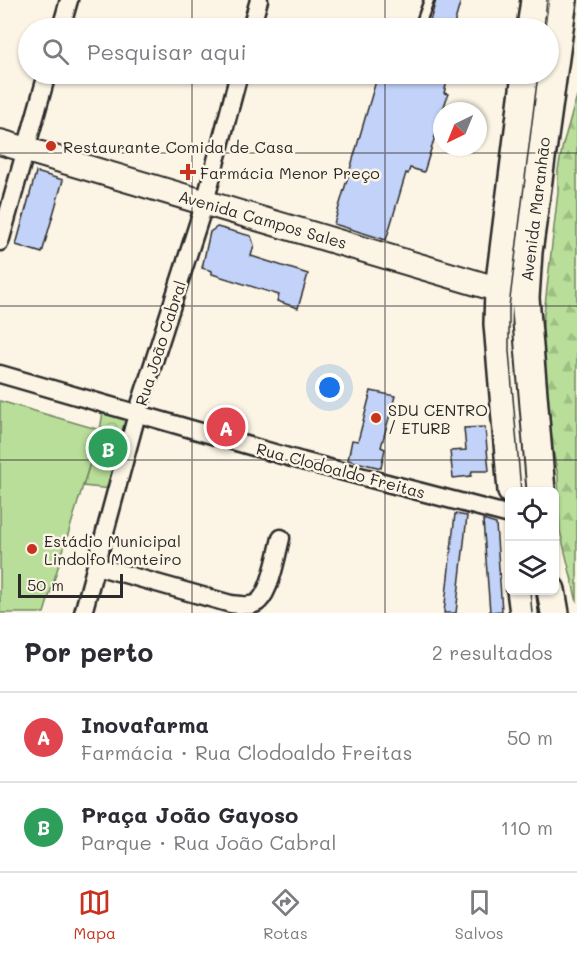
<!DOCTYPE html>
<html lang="pt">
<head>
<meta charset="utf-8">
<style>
  :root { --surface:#fff; --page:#f2f2f3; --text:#2b2b33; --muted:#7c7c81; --line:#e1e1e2; --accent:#c8321e }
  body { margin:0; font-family:Mali,sans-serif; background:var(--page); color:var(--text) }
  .controls { position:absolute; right:18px; bottom:18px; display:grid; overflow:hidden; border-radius:9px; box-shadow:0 2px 4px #0004 }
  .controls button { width:54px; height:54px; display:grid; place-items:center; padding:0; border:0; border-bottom:2px solid var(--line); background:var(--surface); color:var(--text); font:30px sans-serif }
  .compass { position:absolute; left:433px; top:102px; width:54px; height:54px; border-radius:50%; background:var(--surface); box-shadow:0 2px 4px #0004; rotate:223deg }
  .scale { position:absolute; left:18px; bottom:15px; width:105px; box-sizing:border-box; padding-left:6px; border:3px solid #2b2b2b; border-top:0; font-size:16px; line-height:21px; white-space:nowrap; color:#2b2b2b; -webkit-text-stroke:4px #fcf5e5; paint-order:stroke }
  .you { position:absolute; left:330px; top:388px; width:21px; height:21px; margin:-15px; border:4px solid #fff; border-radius:50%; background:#1a73e8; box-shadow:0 0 0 9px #1a73e833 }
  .badge { display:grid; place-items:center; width:39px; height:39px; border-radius:50%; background:var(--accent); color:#fff; font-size:20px; font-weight:700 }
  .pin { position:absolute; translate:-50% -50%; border:3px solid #fff; box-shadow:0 2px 6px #0006 }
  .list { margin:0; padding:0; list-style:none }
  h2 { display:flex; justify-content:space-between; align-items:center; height:78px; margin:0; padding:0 24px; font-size:26px }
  h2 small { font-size:20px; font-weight:400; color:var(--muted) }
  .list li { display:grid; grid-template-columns:39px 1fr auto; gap:18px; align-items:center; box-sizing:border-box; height:90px; padding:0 24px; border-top:2px solid var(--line) }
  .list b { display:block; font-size:22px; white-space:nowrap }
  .list p { margin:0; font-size:20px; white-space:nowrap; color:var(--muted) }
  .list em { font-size:20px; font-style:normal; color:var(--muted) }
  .icon { flex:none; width:33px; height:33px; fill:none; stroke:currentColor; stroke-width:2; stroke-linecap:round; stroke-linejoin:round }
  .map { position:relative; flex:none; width:577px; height:613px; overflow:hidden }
  .search { position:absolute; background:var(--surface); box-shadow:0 2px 4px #0004; left:18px; right:18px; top:18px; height:66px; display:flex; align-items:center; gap:15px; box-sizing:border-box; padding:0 21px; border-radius:33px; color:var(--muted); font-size:22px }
  .sheet { height:258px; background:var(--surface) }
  nav { display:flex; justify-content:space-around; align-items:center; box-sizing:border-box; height:84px; border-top:2px solid var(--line); background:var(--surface); font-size:16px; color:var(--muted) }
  nav a { display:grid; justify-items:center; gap:3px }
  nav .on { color:var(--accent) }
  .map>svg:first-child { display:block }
  .forest { fill:url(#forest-firs); stroke:#728462; stroke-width:1.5 }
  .park { fill:url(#park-crowns); stroke:#728462; stroke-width:1.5 }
  .pitch { fill:#b8de99; stroke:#728462; stroke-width:1.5 }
  .building { fill:#c2d2f8; stroke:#2b2b2b; stroke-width:1.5 }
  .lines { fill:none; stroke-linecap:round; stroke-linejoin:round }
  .lane-casing { stroke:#2b2b2b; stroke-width:13 }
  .street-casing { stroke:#2b2b2b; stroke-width:21 }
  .secondary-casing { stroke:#2b2b2b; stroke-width:28 }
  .primary-casing { stroke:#2b2b2b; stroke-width:32 }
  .lane { stroke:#fcf5e5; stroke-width:8 }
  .street { stroke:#fcf5e5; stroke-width:16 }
  .secondary { stroke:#fcf5e5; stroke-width:24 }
  .primary { stroke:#fcf5e5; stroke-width:27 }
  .tram { stroke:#2b2b2b; stroke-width:1.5 }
  .grid { fill:none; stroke:#2b2b2b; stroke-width:1.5; stroke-opacity:0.55 }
  .poi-dot { fill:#c8321e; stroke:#fcf5e5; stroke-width:2 }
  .labels { text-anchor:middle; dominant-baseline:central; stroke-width:5; stroke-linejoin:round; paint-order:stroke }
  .poi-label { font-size:16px; fill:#2b2b2b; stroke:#fcf5e5; text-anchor:start }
  .street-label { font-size:16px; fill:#2b2b2b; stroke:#fcf5e5 }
</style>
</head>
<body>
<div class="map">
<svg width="577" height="613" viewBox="0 0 577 613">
  <defs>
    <pattern id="forest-firs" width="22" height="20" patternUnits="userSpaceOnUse" patternTransform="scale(1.5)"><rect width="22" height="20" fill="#b8de99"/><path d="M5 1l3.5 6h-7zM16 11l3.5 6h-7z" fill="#9ebf84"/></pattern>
    <pattern id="park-crowns" width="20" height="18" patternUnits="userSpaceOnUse" patternTransform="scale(1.5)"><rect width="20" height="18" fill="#b8de99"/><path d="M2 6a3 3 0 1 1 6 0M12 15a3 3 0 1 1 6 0" fill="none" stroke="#9ebf84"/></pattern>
  </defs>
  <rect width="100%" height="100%" fill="#fcf5e5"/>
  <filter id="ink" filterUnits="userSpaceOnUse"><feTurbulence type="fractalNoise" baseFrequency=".0167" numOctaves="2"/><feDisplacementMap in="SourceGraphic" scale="12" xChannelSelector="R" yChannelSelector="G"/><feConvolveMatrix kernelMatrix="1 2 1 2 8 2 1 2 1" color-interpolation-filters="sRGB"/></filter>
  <g filter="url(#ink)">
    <path class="forest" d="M577,96V602L560,531L558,476L547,418L541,340L558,192V170L563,144Z"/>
    <path class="park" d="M103,412L128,418L111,489L83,486L100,430Z"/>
    <path class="pitch" d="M0,401L100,430L44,613H0Z"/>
    <g class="building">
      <path d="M436,0H461L453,28H428Z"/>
      <path d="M378,74H449L444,93L448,94L424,172L410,168L408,174L406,173L386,240L334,224Z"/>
      <path d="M36,172L63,180L42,253L16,245Z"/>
      <path d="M217,227L251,236L254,245L251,256L308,274L298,308L277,301L279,295L212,274V271L202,268L210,232Z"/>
      <path d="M371,391L395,396L381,447L385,449L381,468L348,460L352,440L358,441Z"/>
      <path d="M485,427L489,471H472L471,476L453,478L450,451L466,450L464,428Z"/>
      <path d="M455,514L467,516L456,613H444Z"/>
      <path d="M483,520L496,524L502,611L490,612Z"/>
    </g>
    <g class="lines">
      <g class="lane-casing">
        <path id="lane" d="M419,28L429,0"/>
      </g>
      <g class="street-casing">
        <g id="street">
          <path d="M61,28L69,0"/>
          <path d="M251,28L259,0"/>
          <path d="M0,242L47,74"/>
          <path d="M0,374L302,461L510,515"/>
          <path d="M96,566L231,604C240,605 252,608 259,601C271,590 277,554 281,538"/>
          <path d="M83,613L137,414L205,202L239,74"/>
        </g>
      </g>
      <g class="secondary-casing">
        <path id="secondary" d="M0,142L517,295"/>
      </g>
      <g class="primary-casing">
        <g id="primary">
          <path d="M531,28L535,0"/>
          <path d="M512,491L498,324L499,289L526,74"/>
          <path d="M541,491L525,298L528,252L563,0"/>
          <path d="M521,590L524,613"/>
          <path d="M551,590L555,613"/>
        </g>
      </g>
      <use href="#lane" class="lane"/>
      <use href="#street" class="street"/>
      <use href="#secondary" class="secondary"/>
      <use href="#primary" class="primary"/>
      <g class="tram">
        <path d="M544,28L547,0"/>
        <path d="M521,491L509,351V307L538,74"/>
        <path d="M530,590L532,613"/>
      </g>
    </g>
  </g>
  <path class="grid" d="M192,0V28M385,0V28M192,74V613M385,74V613M0,153H577M0,306H577M0,460H577"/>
  <g class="poi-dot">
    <circle cx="51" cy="146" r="6"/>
    <path d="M185 163h6v6h6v6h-6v6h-6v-6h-6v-6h6z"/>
    <circle cx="376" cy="418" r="6"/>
    <circle cx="32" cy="549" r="6"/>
  </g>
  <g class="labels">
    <g class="poi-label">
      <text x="63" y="146">Restaurante Comida de Casa</text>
      <text x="200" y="172">Farmácia Menor Preço</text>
      <text x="388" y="409">SDU CENTRO<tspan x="388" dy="18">/ ETURB</tspan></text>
      <text x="44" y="540">Estádio Municipal<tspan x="44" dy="18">Lindolfo Monteiro</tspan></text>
    </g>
    <g class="street-label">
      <text transform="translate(535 209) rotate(-83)">Avenida Maranhão</text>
      <text transform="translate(263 219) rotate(16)">Avenida Campos Sales</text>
      <text transform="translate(160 343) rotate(-72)">Rua João Cabral</text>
      <text transform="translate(341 470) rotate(15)">Rua Clodoaldo Freitas</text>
    </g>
  </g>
</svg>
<div class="controls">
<button><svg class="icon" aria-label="locate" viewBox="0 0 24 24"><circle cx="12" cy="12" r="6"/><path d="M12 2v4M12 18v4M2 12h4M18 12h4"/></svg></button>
<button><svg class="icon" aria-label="layers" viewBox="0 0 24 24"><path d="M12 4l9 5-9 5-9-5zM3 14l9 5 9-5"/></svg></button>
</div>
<svg class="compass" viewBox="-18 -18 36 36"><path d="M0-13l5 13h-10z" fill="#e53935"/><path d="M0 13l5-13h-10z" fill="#7c7c81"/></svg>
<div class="scale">50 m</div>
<div class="you"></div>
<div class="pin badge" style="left:226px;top:427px;background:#e0444e">A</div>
<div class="pin badge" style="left:108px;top:448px;background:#2e9e5b">B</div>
<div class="search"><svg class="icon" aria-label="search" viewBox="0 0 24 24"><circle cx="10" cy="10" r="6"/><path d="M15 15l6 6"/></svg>Pesquisar aqui</div>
</div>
<section class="sheet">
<h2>Por perto<small>2 resultados</small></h2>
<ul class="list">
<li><span class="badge" style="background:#e0444e">A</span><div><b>Inovafarma</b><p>Farmácia · Rua Clodoaldo Freitas</p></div><em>50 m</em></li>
<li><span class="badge" style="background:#2e9e5b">B</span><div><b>Praça João Gayoso</b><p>Parque · Rua João Cabral</p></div><em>110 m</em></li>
</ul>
</section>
<nav>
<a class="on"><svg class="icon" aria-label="map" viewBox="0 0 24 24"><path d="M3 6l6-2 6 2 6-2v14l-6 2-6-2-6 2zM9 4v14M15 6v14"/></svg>Mapa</a>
<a><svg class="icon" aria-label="directions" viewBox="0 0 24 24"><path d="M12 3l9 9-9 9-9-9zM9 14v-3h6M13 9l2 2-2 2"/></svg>Rotas</a>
<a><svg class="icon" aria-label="saved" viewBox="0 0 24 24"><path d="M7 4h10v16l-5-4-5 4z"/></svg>Salvos</a>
</nav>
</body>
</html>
